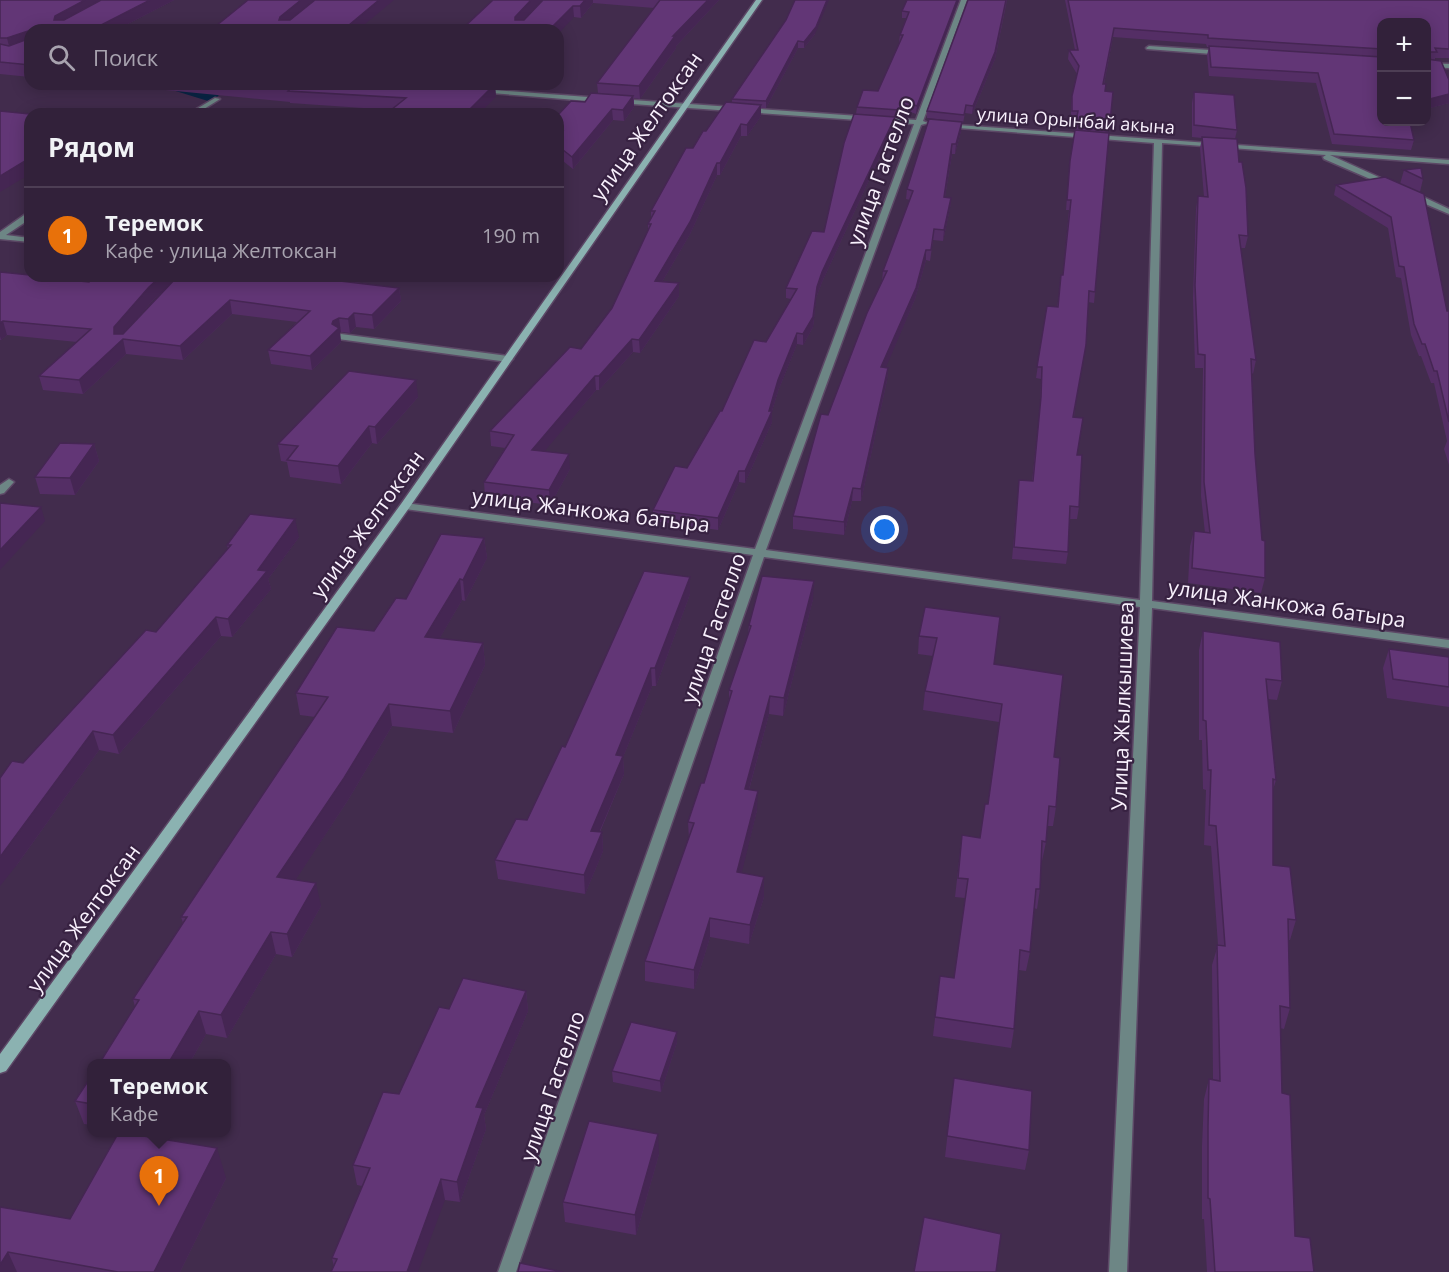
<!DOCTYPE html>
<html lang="ru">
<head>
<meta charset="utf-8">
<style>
  :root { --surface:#32213a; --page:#3a2942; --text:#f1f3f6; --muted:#a8a3af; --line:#4d3e54; --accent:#8abfa5 }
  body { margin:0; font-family:"Open Sans",sans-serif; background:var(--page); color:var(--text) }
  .controls { position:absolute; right:18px; top:18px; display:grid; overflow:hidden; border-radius:12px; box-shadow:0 3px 15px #0003 }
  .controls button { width:54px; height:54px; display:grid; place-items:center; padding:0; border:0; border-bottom:2px solid var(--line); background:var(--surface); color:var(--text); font:30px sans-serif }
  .you { position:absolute; left:885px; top:530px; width:21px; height:21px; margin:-15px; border:4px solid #fff; border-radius:50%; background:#1a73e8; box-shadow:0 0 0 9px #1a73e833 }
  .badge { display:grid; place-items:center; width:39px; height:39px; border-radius:50%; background:var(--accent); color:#fff; font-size:20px; font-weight:700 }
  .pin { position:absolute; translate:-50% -50px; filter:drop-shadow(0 2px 3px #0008) }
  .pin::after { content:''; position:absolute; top:32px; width:21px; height:18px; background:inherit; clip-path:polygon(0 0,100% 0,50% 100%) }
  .popup { position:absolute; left:87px; top:1059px; width:144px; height:78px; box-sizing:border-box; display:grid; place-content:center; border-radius:12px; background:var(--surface); filter:drop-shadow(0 2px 4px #0005); font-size:20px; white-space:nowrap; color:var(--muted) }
  .popup b { font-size:22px; color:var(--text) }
  .popup::after { content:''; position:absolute; left:50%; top:100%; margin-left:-12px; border:12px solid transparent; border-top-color:var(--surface) }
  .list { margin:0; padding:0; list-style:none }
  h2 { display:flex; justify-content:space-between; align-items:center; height:78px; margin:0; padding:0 24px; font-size:26px }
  h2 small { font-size:20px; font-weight:400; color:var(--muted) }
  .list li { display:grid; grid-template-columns:39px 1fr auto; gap:18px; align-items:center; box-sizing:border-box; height:96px; padding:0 24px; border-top:2px solid var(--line) }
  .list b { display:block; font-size:22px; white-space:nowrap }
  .list p { margin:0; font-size:20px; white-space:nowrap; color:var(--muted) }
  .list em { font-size:20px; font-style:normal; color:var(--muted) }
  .icon { flex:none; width:33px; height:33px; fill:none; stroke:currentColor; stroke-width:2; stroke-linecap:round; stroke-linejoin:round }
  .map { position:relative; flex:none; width:1449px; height:1272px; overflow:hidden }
  .search { position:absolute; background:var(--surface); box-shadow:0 3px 15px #0003; left:24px; top:24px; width:540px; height:66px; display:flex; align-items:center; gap:15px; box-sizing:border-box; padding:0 21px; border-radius:18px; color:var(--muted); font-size:22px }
  .panel { position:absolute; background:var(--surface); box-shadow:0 3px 15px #0003; left:24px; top:108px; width:540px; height:174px; border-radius:18px }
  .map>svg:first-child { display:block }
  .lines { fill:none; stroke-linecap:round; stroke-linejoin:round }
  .canal { fill:#092545; fill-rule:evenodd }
  .minor-casing { stroke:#5c4866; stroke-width:3 }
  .secondary-casing { stroke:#5c4866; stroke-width:3 }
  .minor { fill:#6d8685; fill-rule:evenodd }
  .secondary { fill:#8bb2b1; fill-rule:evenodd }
  .wall { fill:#542e65; fill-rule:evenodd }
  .shaded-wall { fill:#452653 }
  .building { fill:#623676; stroke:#452653; stroke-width:1.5 }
  .labels { text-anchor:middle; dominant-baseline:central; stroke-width:4.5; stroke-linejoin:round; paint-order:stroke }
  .far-street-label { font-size:18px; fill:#f9f1fd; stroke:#382242 }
  .street-label { font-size:21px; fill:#f9f1fd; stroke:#382242 }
</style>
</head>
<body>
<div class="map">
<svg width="1449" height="1272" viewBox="0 0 1449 1272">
  <rect width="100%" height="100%" fill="#422c4d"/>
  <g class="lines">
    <path class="canal" d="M163,84C179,84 208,80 219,95L215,99L208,101L166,88Z"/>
    <g class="minor-casing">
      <g id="minor">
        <path d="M961,0H967L923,121L928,123L921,125L766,550L1140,600L1154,143L945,127L941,125L943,124L1449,160V164L1330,155L1394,184L1395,186L1391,188L1324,159L1323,157L1326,155L1162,143L1152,601L1449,640V648L1152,608L1127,1272H1109L1140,607L764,557L516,1272H498L753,555L405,509L400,506L405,503L755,549L914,124L618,103L615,101L618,99L916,120Z"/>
        <path d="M1149,46L1225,51L1228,53L1225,55L1147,49L1146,48Z"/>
        <path d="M1426,63L1449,64V68L1426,67Z"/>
        <path d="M481,89L601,98L604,100L601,102L479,92L478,91Z"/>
        <path d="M215,98L220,99L196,114H188Z"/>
        <path d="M1409,193H1415L1449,209V214L1409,197Z"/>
        <path d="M27,213H30V219L6,235L30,238V242L0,239V232Z"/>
        <path d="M341,334L508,356L513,359L508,362L338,339L336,337Z"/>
        <path d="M9,479L14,482L4,493L0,494V485Z"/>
      </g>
    </g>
    <g class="secondary-casing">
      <path id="secondary" d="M756,0H762L409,508L6,1071L0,1073V1054L401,504Z"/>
    </g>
    <use href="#minor" class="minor"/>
    <use href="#secondary" class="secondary"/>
  </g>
  <g class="wall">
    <path d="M0,0H174L116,30H30V77L0,74Z"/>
    <path d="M543,0H719L676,46V48L640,99L634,98V107L624,121L613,120L573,169L558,157V115L585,102L598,93L597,83L654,8L593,3L581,18L574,17Z"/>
    <path d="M907,0H959L916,114L902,109L898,117H895L894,126L822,282L816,298L813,327L803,345L797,344L778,391L772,411V422L745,483L739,482L718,530L653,521V510L687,468L766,342L791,299L786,298V288L824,232L856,114L857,107L878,91L900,42H899L900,35L906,18H902V11Z"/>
    <path d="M968,0H1007L995,59L972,114L965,113L963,123L962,122L961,131L955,154H952L945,197L951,198L950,208L943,241L933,240L930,261L926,260L915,299L885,368H888L887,380L861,501H852L844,535L793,529V516L828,415L882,281L883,271L910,200L906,199L907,189L944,120L927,118V111Z"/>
    <path d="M1065,0H1449V58H1435V60L1449,103L1426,109V22H1382V122L1414,140L1411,150L1332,144L1316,83L1209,76L1207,55L1209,47H1207L1206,44L1113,37L1104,84L1105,91L1113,92L1108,132L1095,292L1094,303L1088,302L1074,417L1077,455L1079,507L1077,519H1069L1068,552L1066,564L1012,559L1019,480L1032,481L1040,409L1041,379L1036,378L1047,306L1057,307L1063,275L1069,210H1066L1069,171L1076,121L1071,120V106L1072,96L1077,74L1068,59L1069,50H1075Z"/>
    <path d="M786,20L815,34L804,48H798L766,108H761V116L747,136H741L720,175H717L690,234L662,282L679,283V296L640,353L633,352L599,390H596L544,451L570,469L550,505L485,497L484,482L505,448L491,446L490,431L581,349L612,308L648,231V224L651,218V211L693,148L706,131L732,103V99Z"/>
    <path d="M103,84H509L504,89L495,88L496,97L392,110L290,103V102Z"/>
    <path d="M1194,92L1237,130L1235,139L1248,236L1245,248H1240L1256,360L1253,374L1252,373L1255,454L1265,578L1261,593L1188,583L1190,546L1194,531L1205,533L1201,496L1203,368H1195L1193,298L1196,209L1198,196L1204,197L1200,148L1202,138L1192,137V103Z"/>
    <path d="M1404,170L1423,179L1420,192L1447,311H1449V465L1444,449L1447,441L1434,383H1431L1421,356H1419L1411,335L1401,278L1396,277L1388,228L1334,195L1336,185L1400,184Z"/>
    <path d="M0,272L89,282L96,276H352L346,281L399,288L401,301L374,329L356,327L350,333L341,332L340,333L341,342L312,370L271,364L268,350L297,322L232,314L183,360L126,354L83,394L43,390L39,376L77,342L7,335L1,340H0ZM169,286L126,331L152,301Z"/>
    <path d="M418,397L377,444L372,443L341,484L290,477L287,462L281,461L278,444Z"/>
    <path d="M94,444L99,461L75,495L40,494L35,477Z"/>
    <path d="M299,537L268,579L271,589L232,637L221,636L119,754L99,750L16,866L23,763L156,632L228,549L227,545Z"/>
    <path d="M484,538L487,558L465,601L462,600L439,639L483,643L485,665L453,733L392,726L348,800L295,880L321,906L292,957L276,954L227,1038L206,1034L189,1064H99L135,1007L133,999L183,923L181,917L315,717L300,715L296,693L374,631L406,599Z"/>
    <path d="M690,577V594L656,686H652L623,757L624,774L600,832H602L603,851L585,894L498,879L495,860L527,820L565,747Z"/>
    <path d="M813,599L783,716L769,714L749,790L757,810L741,873L764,877V897L749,944L710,937L694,989L645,981V961L689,839L688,822L704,783L729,699V690L748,634L749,625Z"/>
    <path d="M925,607L994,664L1054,757L1056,807L1053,826H1047L1046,842L1042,861H1041L1040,889L1037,909L1034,908L1030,952L1026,971L1019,970L1014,1029L1011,1048L933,1036L940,976L954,978L965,898L955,897L962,835L980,838L988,804L999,722L923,710L925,691L933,656L918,654L919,636Z"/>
    <path d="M1203,631L1282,681L1277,700L1268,699L1276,780L1273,790V865L1296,920L1290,940H1288L1290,1008L1284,1029L1280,1028L1282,1093L1295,1236L1314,1272H1207L1204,1219H1202V1146L1204,1099L1209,1079H1213L1212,965L1218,945L1211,846L1204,845L1206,790L1203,789L1202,740H1199V650Z"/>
    <path d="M1389,649L1449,657V707L1387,698L1383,668Z"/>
    <path d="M526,991L528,1011L484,1115L486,1129L460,1202L445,1200L334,1267L332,1258L362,1186L357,1185L353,1165L399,1094L449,1009Z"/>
    <path d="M677,1042L661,1092L613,1082L612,1071Z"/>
    <path d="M92,1075V1125L84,1124L75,1101Z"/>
    <path d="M954,1078L1029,1150L1025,1170L945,1157Z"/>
    <path d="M130,1132H148L146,1136Z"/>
    <path d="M659,1154L636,1235L565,1222L563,1202Z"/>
    <path d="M226,1178L180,1272H0V1207L70,1219Z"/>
  </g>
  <g class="shaded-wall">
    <path d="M85,0H107L58,28L54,20L55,16Z"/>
    <path d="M150,0H174L116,30H98L97,27Z"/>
    <path d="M301,0H316L282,28L280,17Z"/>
    <path d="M379,0H394L358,30H343Z"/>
    <path d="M531,0H543L515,28V17Z"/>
    <path d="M585,0H593V3L581,18L580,6Z"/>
    <path d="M708,0H719L676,46V48L640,99L639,86L673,36Z"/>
    <path d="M827,0H829L815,34L804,48V42Z"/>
    <path d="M957,0H959L916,114L917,106Z"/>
    <path d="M1006,0L995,59L972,114L973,106Z"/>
    <path d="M573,6L574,17L558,34V30H549Z"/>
    <path d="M28,31L30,38L10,50L7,38Z"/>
    <path d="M798,41V48L766,108V101Z"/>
    <path d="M495,84L496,97L479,114H465Z"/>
    <path d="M504,84H509L504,89Z"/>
    <path d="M1449,94V103L1426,109V100Z"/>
    <path d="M633,96L634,107L624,121L623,110Z"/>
    <path d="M903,101L902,109L898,117L899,110Z"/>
    <path d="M761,105V116L747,136V125Z"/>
    <path d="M612,109L613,120L573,169L572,157Z"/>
    <path d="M895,117L894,126L822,282L816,298L813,327L803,345V334L817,287L822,272Z"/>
    <path d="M962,122L961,131L955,154L956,144Z"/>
    <path d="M741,124V136L720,175V163Z"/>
    <path d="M952,144V154L943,207L944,197Z"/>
    <path d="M30,158V174L0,192V176Z"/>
    <path d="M717,163V175L690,234L655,294V281Z"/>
    <path d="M951,198L950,208L943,241L944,230Z"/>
    <path d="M926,250V260L915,299L881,379V367Z"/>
    <path d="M161,276H180L152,301L117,342L123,339L126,354L83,394L79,380L114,334V327L149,287Z"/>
    <path d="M335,276H352L334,293L331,280Z"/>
    <path d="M679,283V296L640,353L639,340Z"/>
    <path d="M399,288L401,301L374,329L372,315Z"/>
    <path d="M230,300L232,314L183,360L180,346Z"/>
    <path d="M354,313L356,327L350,333L348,319Z"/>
    <path d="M339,318L341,332L340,333L341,342L312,370L310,356L332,324L333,321Z"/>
    <path d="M3,321L7,335L1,340L0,336V323Z"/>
    <path d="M797,333V344L778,391L772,411V422L745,483V471L769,411L778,380Z"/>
    <path d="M632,339L633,352L599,390V376Z"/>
    <path d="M888,368L887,380L861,501V489Z"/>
    <path d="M595,376L596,390L533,465L532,450Z"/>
    <path d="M416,380L418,397L377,444L375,427Z"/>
    <path d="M369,426L372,443L341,484L338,466Z"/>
    <path d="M94,444L99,461L75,495L70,478Z"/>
    <path d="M569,454L570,469L550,505L549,490Z"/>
    <path d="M739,471V482L718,530V518Z"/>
    <path d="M853,488L852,501L844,535V522Z"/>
    <path d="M41,507L45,521L0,570V550Z"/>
    <path d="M295,519L299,537L268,579L271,589L232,637L228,619L258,570Z"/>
    <path d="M484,538L487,558L465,601L463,580Z"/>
    <path d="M690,577V594L656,686L655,668Z"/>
    <path d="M460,579L462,600L428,658L425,637Z"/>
    <path d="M814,581L813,599L783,716L784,698Z"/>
    <path d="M216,617L221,636L119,754L113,735Z"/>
    <path d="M483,643L485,665L453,733L450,711Z"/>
    <path d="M651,668L652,686L623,757L624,774L592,849L591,831L616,755Z"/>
    <path d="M770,696L769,714L744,808L745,789Z"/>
    <path d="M389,704L392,726L348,800L283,899L277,877Z"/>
    <path d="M93,731L99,750L16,866L0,886V857Z"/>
    <path d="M758,791L757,810L737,892V872Z"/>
    <path d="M602,832L603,851L585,894L584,875Z"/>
    <path d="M764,877V897L749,944L750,925Z"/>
    <path d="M316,883L321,906L292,957L287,934Z"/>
    <path d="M710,918V937L694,989V970Z"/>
    <path d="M271,932L276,954L227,1038L221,1015Z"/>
    <path d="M526,991L528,1011L484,1115L486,1129L460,1202L457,1182L476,1107Z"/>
    <path d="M199,1011L206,1034L189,1064H168Z"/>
    <path d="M677,1032V1042L661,1092L660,1081Z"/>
    <path d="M658,1134L659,1154L636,1235L635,1215Z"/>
    <path d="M217,1148L226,1178L180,1272H154Z"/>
    <path d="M441,1179L445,1200L418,1272H407Z"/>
    <path d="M8,1252L17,1272H0V1265Z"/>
  </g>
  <g class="building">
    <path d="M0,0H85L55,16L54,20H64L101,0H150L97,27L106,30H30V65L0,62V44L9,46L28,39V31L7,38H0Z"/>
    <path d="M248,0H301L280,17L279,20H290L315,0H379L343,30H211Z"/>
    <path d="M493,0H531L515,17V20H524L543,0H585L580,6H573L549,30H461Z"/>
    <path d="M660,0H708L673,36H675L639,86L597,83Z"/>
    <path d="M795,0H827L816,27L804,42L798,41L766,101L732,99L786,20Z"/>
    <path d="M907,0H957L917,106L903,101L899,110L857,107L863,90L878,91L903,35H900L909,12L902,11Z"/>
    <path d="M968,0H1006L995,52L973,106L966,105L964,115L927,111Z"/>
    <path d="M1068,0H1449V49L1435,48L1437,52H1427V59L1441,61L1449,80V94L1426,100V22H1382V49L1208,38V35L1114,28L1103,84H1106L1105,91L1113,92L1110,123L1076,121L1078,111H1072V96L1079,66L1069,50H1078Z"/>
    <path d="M1209,46L1382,57V122H1410L1414,140L1334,134L1318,73L1211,67Z"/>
    <path d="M233,84H495L465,114H386L406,98L288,91L290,89Z"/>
    <path d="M1194,92L1234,95L1237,130L1194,125Z"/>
    <path d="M591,93L633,96L623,110L612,109L572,157L558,146V137L563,131L558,130V115L571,101L585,102Z"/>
    <path d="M726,102L761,105L747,125L741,124L720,163H717L690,222L655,281L679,283L639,340L632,339L599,376H595L532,450L569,454L549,490L484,482L514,435L490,431L570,347L581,349L612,308L651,224H648L655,211H651L686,148H693L703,131H706Z"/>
    <path d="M0,111L30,114V158L0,176Z"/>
    <path d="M854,114L895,117L822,272L817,287L813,317L803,334L797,333L778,380L769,411H772L745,471H739L718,518L653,510L675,466L687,468L720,411H722L754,340L766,342L797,289L786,288L812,231L824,232L844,143Z"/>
    <path d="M929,119L962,122L956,144H952L944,197L951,198L944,230L934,229L931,250H926L916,288L881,367L888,368L861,489L853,488L844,522L793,516L821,414L828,415L867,313L887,271H883L913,191L907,189Z"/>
    <path d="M1075,130L1109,133L1095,292L1089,291L1086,345L1073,417L1083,418L1077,455H1082L1079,507L1070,506L1068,552L1014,547L1019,480L1033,481L1041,397L1042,367H1037L1047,306L1058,307L1061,275H1063L1071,200H1067L1070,161Z"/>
    <path d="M1202,137L1237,139L1239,162H1242L1246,188L1248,236L1239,235L1256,360L1251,359L1255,454L1262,540L1265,541V578L1192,568L1194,531L1210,533L1204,482L1205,355L1198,354L1195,285L1198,196L1208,197Z"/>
    <path d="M1421,168L1423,179L1404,170Z"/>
    <path d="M1385,177L1424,194L1447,311H1449V422L1437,371H1434L1425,344H1422L1414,324L1404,267L1399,266L1391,217L1336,185Z"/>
    <path d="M0,272L30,275V276L89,282L96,276H161L149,287L114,327V334H123L178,276H335L331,280L399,288L372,315L354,313L348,319L339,318L333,321L332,324L339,328L310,356L268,350L310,311L230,300L180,346L123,339L79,380L39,376L91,329L3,321L0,323Z"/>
    <path d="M349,371L416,380L375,427L369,426L338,466L287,460L298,446L278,444Z"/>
    <path d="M60,443L94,444L70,478L35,477Z"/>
    <path d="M0,503L41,507L0,550Z"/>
    <path d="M250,514L295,519L258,570L267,571L228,619L216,617L113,735L93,731L0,857V778L12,761L23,763L146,630L156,632L231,545H227Z"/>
    <path d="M441,534L484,538L463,580L460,579L425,637L483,643L450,711L389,704L344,778L277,877L316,883L287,934L271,932L221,1015L199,1011L168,1064H99L139,1000L133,999L187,917H181L328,697L296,693L337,627L374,631L396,598L406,599Z"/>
    <path d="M644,571L690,577L655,668H651L616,755L623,756L591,831L602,832L584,875L495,860L516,819L527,820L562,746L565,747Z"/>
    <path d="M762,576L814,581L784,698L770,696L745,789L758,791L737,872L764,877L750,925L710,918L694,970L645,961L694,823L688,822L701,783H704L732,691L729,690L751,626L749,625Z"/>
    <path d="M925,607L1000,617L994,664L1063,675L1054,757L1060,758L1056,807L1049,806L1046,842L1042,841L1040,889H1036L1030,952L1020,950L1014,1029L935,1017L940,976L954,978L968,879L958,878L962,835L980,838L985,804H988L1002,704L925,691L937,638L919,636Z"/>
    <path d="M1203,631L1280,642L1282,681L1266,679L1276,780L1273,779V865L1290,867L1296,920L1288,919L1290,1008L1280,1006L1282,1093L1290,1095L1295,1236L1310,1238L1314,1272H1215L1210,1199L1208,1198V1126L1209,1079L1220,1081L1217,945L1225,946L1216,826L1209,825L1211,770H1208L1206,721L1203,720Z"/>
    <path d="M1389,649L1449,657V687L1393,679Z"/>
    <path d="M463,978L526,991L476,1107L483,1108L457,1182L441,1179L407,1272H331L337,1259L332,1258L370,1168L353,1165L383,1092L399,1094L439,1007L449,1009Z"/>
    <path d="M631,1022L677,1032L660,1081L612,1071Z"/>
    <path d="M92,1075V1104L75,1101Z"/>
    <path d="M954,1078L1032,1091L1029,1150L947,1136Z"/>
    <path d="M589,1121L658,1134L635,1215L563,1202Z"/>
    <path d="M119,1132L217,1148L154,1272H118L8,1252L0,1265V1207L70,1219Z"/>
    <path d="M924,1217L1001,1234L996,1272H914Z"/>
    <path d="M520,1263L563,1272H518Z"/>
  </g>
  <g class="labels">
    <g class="far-street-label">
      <text transform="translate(1076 120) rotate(4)">улица Орынбай акына</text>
    </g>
    <g class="street-label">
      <text transform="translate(646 126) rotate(-55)">улица Желтоксан</text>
      <text transform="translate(880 171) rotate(-70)">улица Гастелло</text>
      <text transform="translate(591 510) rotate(7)">улица Жанкожа батыра</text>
      <text transform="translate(367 524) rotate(-54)">улица Желтоксан</text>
      <text transform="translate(1287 603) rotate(8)">улица Жанкожа батыра</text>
      <text transform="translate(713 628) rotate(-71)">улица Гастелло</text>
      <text transform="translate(1122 706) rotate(-88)">Улица Жылкышиева</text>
      <text transform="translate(83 918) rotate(-54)">улица Желтоксан</text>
      <text transform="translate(552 1086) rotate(-71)">улица Гастелло</text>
    </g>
  </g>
</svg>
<div class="controls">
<button>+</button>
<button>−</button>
</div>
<div class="you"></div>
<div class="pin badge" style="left:159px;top:1206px;background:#e8710a">1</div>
<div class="popup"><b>Теремок</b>Кафе</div>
<div class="search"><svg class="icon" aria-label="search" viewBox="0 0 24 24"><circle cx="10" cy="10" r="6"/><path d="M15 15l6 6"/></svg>Поиск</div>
<section class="panel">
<h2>Рядом<small></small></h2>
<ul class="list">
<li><span class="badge" style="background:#e8710a">1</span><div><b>Теремок</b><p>Кафе · улица Желтоксан</p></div><em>190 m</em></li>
</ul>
</section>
</div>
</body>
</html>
